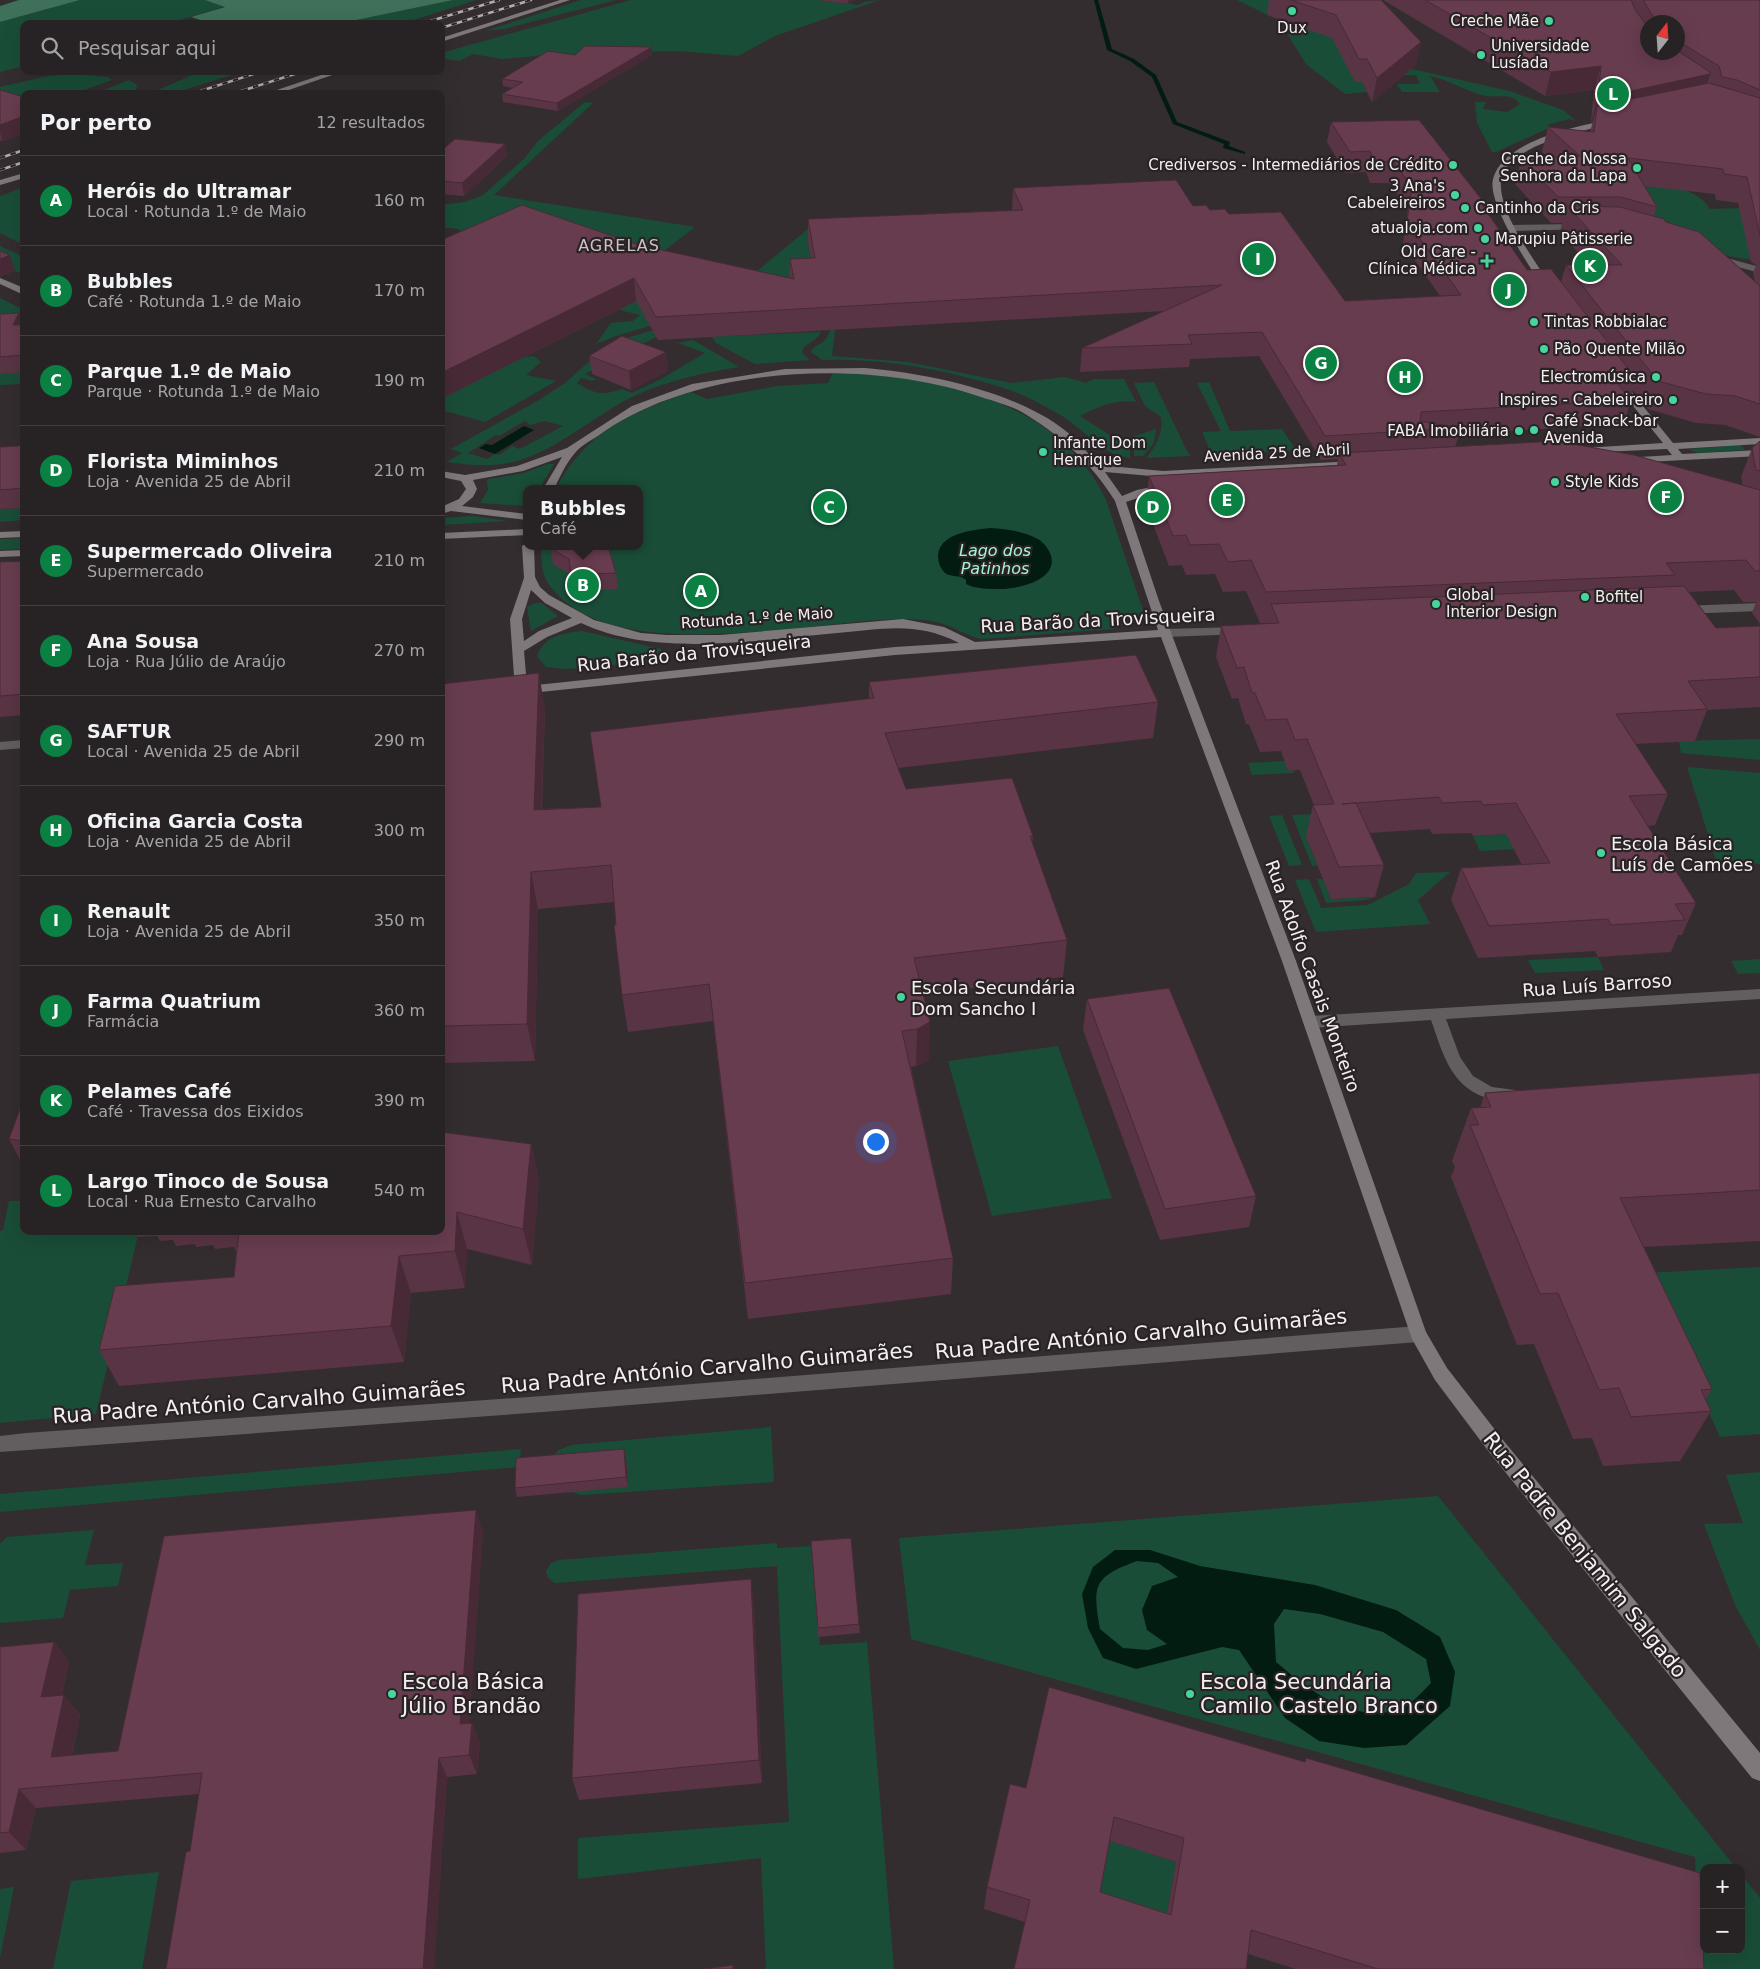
<!DOCTYPE html>
<html lang="pt">
<head>
<meta charset="utf-8">
<style>
  :root { --surface:#272223; --page:#332f30; --text:#f1f3f6; --muted:#a4a4a6; --line:#433f41; --accent:#0b8043 }
  body { margin:0; font-family:"DejaVu Sans",sans-serif; background:var(--page); color:var(--text) }
  .controls { position:absolute; right:15px; bottom:15px; display:grid; overflow:hidden; border-radius:10px; box-shadow:0 5px 20px #0002 }
  .controls button { width:45px; height:45px; display:grid; place-items:center; padding:0; border:0; border-bottom:1px solid var(--line); background:var(--surface); color:var(--text); font:25px sans-serif }
  .compass { position:absolute; left:1640px; top:15px; width:45px; height:45px; border-radius:50%; background:var(--surface); box-shadow:0 5px 20px #0002; rotate:17deg }
  .you { position:absolute; left:875px; top:1141px; width:18px; height:18px; margin:-12px; border:4px solid #fff; border-radius:50%; background:#1a73e8; box-shadow:0 0 0 8px #1a73e833 }
  .badge { display:grid; place-items:center; width:32px; height:32px; border-radius:50%; background:var(--accent); color:#fff; font-size:16px; font-weight:700 }
  .pin { position:absolute; translate:-50% -50%; border:2px solid #fff; box-shadow:0 1px 5px #0006 }
  .popup { position:absolute; left:523px; top:485px; width:120px; height:65px; box-sizing:border-box; display:grid; place-content:center; border-radius:10px; background:var(--surface); filter:drop-shadow(0 1px 4px #0005); font-size:16px; white-space:nowrap; color:var(--muted) }
  .popup b { font-size:19px; color:var(--text) }
  .popup::after { content:''; position:absolute; left:50%; top:100%; margin-left:-10px; border:10px solid transparent; border-top-color:var(--surface) }
  .list { margin:0; padding:0; list-style:none }
  h2 { display:flex; justify-content:space-between; align-items:center; height:65px; margin:0; padding:0 20px; font-size:21px }
  h2 small { font-size:16px; font-weight:400; color:var(--muted) }
  .list li { display:grid; grid-template-columns:32px 1fr auto; gap:15px; align-items:center; box-sizing:border-box; height:90px; padding:0 20px; border-top:1px solid var(--line) }
  .list b { display:block; font-size:19px; white-space:nowrap }
  .list p { margin:0; font-size:16px; white-space:nowrap; color:var(--muted) }
  .list em { font-size:16px; font-style:normal; color:var(--muted) }
  .icon { flex:none; width:28px; height:28px; fill:none; stroke:currentColor; stroke-width:2; stroke-linecap:round; stroke-linejoin:round }
  .map { position:relative; flex:none; width:1760px; height:1969px; overflow:hidden }
  .search { position:absolute; background:var(--surface); box-shadow:0 5px 20px #0002; left:20px; top:20px; width:425px; height:55px; display:flex; align-items:center; gap:12px; box-sizing:border-box; padding:0 18px; border-radius:10px; color:var(--muted); font-size:19px }
  .panel { position:absolute; background:var(--surface); box-shadow:0 5px 20px #0002; left:20px; top:90px; width:425px; height:1145px; border-radius:10px }
  .map>svg:first-child { display:block }
  .green { fill:#1a4d38; fill-rule:evenodd }
  .forest { fill:#3e705a }
  .water { fill:#021c12; fill-rule:evenodd }
  .lines { fill:none; stroke-linecap:round; stroke-linejoin:round }
  .stream { fill:#021c12; fill-rule:evenodd }
  .street { fill:#625e5f; fill-rule:evenodd }
  .secondary { fill:#7e787a; fill-rule:evenodd }
  .rail-casing { stroke:#b4aeb0; stroke-width:2.5 }
  .rail { stroke:#2a2326; stroke-width:2; stroke-dasharray:5.5; stroke-linecap:butt }
  .wall { fill:#593444; fill-rule:evenodd }
  .shaded-wall { fill:#482a37 }
  .building { fill:#673c4f; stroke:#482a37; fill-rule:evenodd }
  .poi-dot { fill:#47d49d; stroke:#2a2326; stroke-width:2 }
  .labels { text-anchor:middle; dominant-baseline:central; stroke-width:4.5; stroke-linejoin:round; paint-order:stroke }
  .far-poi-label { font-size:15px; fill:#f4eff1; stroke:#2a2326; text-anchor:start }
  .far-street-label { font-size:15px; fill:#f4eff1; stroke:#2a2326 }
  .far-neighbourhood-label { font-size:16px; letter-spacing:1px; fill:#cbc2c6; stroke:#2a2326 }
  .far-water-label { font-size:16px; font-style:italic; fill:#a3f5cf; stroke:#2a2326 }
  .street-label { font-size:18px; fill:#f4eff1; stroke:#2a2326 }
  .poi-label { font-size:18px; fill:#f4eff1; stroke:#2a2326; text-anchor:start }
  .near-street-label { font-size:21px; fill:#f4eff1; stroke:#2a2326 }
  .near-poi-label { font-size:21px; fill:#f4eff1; stroke:#2a2326; text-anchor:start }
</style>
</head>
<body>
<div class="map">
<svg width="1760" height="1969" viewBox="0 0 1760 1969">
  <rect width="100%" height="100%" fill="#342d2f"/>
  <g class="green">
    <path d="M80,0H205L226,6L167,24H24V66L0,72V22Z"/>
    <path d="M453,0H476L401,24H337Z"/>
    <path d="M581,0H616L504,29L485,31Z"/>
    <path d="M631,0H818L858,5L864,2L880,0L775,36L738,56L679,51L622,52L582,56L547,55L502,59L473,54L459,61L441,58V53Z"/>
    <path d="M1237,0H1328L1326,33L1399,66L1509,91L1563,110L1576,121L1569,119L1547,125L1551,127L1496,152H1492L1477,123L1475,102H1486L1483,109L1507,112L1520,104C1512,92 1500,98 1487,96C1466,92 1450,80 1430,76L1440,92H1402L1397,84H1420L1416,75H1390L1355,82H1362L1367,92L1345,94L1306,64L1288,35L1295,28Z"/>
    <path d="M201,71H244L171,94H149Z"/>
    <path d="M72,74L108,77L112,80L73,94H24V111L0,103V87L43,77Z"/>
    <path d="M129,80L136,84L137,88L130,94H94Z"/>
    <path d="M585,102L593,103L494,195L695,227L652,260L510,359L534,356L541,362L526,375L556,381L485,422L441,410V399L476,381L441,345L461,232L458,229L441,227V205L465,202L483,195L524,159L538,141Z"/>
    <path d="M1621,179C1647,182 1696,184 1710,209L1744,208L1760,260C1714,258 1668,237 1624,223Z"/>
    <path d="M24,187V245L0,233V196Z"/>
    <path d="M819,220L816,280L744,282Z"/>
    <path d="M0,246L24,257V275L0,264Z"/>
    <path d="M644,279L674,319L616,336L596,344L611,323L633,321L640,315L620,310L617,303Z"/>
    <path d="M0,298L24,310V322L0,323Z"/>
    <path d="M724,321L726,336L821,332C817,341 808,341 802,350L803,354L810,360L755,364L716,343L705,327Z"/>
    <path d="M836,321L832,356L908,362L1011,383L1065,377L1086,383L1094,379H1124L1136,402C1116,399 1098,407 1080,416L1130,448V458C1099,454 1083,427 1057,413C1041,405 1026,395 1009,390C950,370 884,358 822,360L811,352C813,346 818,346 823,342C830,336 830,327 836,321Z"/>
    <path d="M671,325L656,337L585,374L596,379L592,381L581,378L577,383C595,394 602,396 622,389L632,393L661,379L705,353L678,343L693,340L739,367C703,373 669,380 636,395C595,414 551,456 508,463C489,467 467,465 447,462L462,453L451,449L539,400L565,383L602,350L623,339ZM525,421L530,425L545,421L563,426L520,449L512,446L499,455L495,454L487,459L468,453L496,435L499,436Z"/>
    <path d="M24,368V384L0,385V374Z"/>
    <path d="M833,373C934,375 1059,399 1106,500L1143,610L1137,619L1113,629L981,639C968,636 958,629 946,625C933,620 918,619 904,619C814,619 612,670 550,586C541,575 541,559 541,546H639V489H556C584,432 634,411 691,392L707,399L777,386L828,383Z"/>
    <path d="M1154,382L1186,449L1190,456L1147,458C1156,445 1164,432 1161,417L1145,406L1134,383Z"/>
    <path d="M1209,382L1230,431L1282,429L1296,450L1212,455L1202,432L1221,431L1197,383Z"/>
    <path d="M1156,429L1154,443L1143,456H1134V447L1123,440Z"/>
    <path d="M1740,445L1745,450L1697,453L1689,449Z"/>
    <path d="M548,464H554L539,489H527V506L480,503L488,490L487,480L489,479L524,473Z"/>
    <path d="M24,508V520L0,522V509Z"/>
    <path d="M473,516L508,521L441,525V518Z"/>
    <path d="M24,538V549L0,550V539Z"/>
    <path d="M535,603H542L558,616L531,631L527,607Z"/>
    <path d="M582,631L661,649L662,661L566,669L546,667L537,656C544,636 562,633 582,631Z"/>
    <path d="M1760,739V760L1681,753L1679,741Z"/>
    <path d="M1285,761L1288,771H1294V773L1252,775L1248,763Z"/>
    <path d="M1687,767L1760,773V864L1716,860Z"/>
    <path d="M1318,814L1306,837L1317,865L1312,866L1292,815Z"/>
    <path d="M1282,815L1302,865L1289,866L1269,816Z"/>
    <path d="M1546,832L1554,847L1480,851L1473,836Z"/>
    <path d="M1450,872L1418,900L1430,924L1316,932L1295,880L1309,879L1321,908L1368,905L1409,884L1416,873Z"/>
    <path d="M1317,879H1323L1331,899L1375,897L1365,900L1326,903Z"/>
    <path d="M1598,957L1604,970L1535,973L1528,960Z"/>
    <path d="M1760,959V973L1738,974L1731,961Z"/>
    <path d="M1058,1046L1112,1198L992,1216L948,1061Z"/>
    <path d="M9,1201H24V1231H139L96,1414L0,1423V1231L3,1230Z"/>
    <path d="M1760,1267V1434L1720,1437L1645,1273Z"/>
    <path d="M771,1427L774,1482L581,1495L571,1492L553,1456L559,1450L571,1445Z"/>
    <path d="M521,1449L519,1467L0,1512V1494Z"/>
    <path d="M1760,1472V1650L1735,1605L1704,1524L1743,1523L1726,1475Z"/>
    <path d="M1438,1496L1736,1868H1704V1950H1741V1874L1760,1898V1969H1700L1695,1857L911,1639L899,1538Z"/>
    <path d="M94,1530L85,1565L123,1563L118,1586L70,1590L63,1618L0,1623V1544L7,1537Z"/>
    <path d="M777,1543V1548L811,1546L820,1645L867,1642L894,1969H766L761,1858L578,1879V1838L789,1822L777,1566L555,1583L548,1578L546,1571L551,1563L559,1560Z"/>
    <path d="M1108,1840L1176,1862L1163,1937L1094,1914Z"/>
    <path d="M159,1872L142,1969H53L71,1881Z"/>
    <path d="M14,1887L0,1958V1889Z"/>
  </g>
  <g class="forest">
    <path d="M19,0H80L0,22V6Z"/>
    <path d="M205,0H453L337,24H213L191,17L225,7Z"/>
  </g>
  <g class="water">
    <path d="M524,426L534,430L495,454L479,448L486,444L492,445Z"/>
    <path d="M990,528C1007,529 1023,531 1038,539C1043,542 1048,548 1050,553C1061,580 1018,589 1000,589C989,589 976,589 966,584V580C960,574 951,578 945,573C940,568 938,562 938,555C940,533 973,530 990,528Z"/>
    <path d="M1115,1550H1150L1200,1566L1315,1585L1396,1610L1440,1637L1455,1672L1450,1706L1406,1745L1364,1748L1319,1741L1285,1718L1239,1650L1222,1647L1136,1669L1103,1658L1088,1628L1082,1594L1093,1567ZM1137,1561L1158,1563L1178,1577L1152,1586L1142,1610L1147,1630L1167,1644L1148,1650L1123,1648L1100,1629C1092,1584 1094,1577 1137,1561ZM1284,1609L1320,1614L1383,1632L1426,1659L1431,1683C1423,1691 1409,1707 1399,1710C1351,1723 1310,1691 1276,1662L1274,1624Z"/>
  </g>
  <g class="lines">
    <path class="stream" d="M1094,0H1098L1112,49L1134,59L1156,75L1177,122L1230,142L1229,146L1245,152V154L1223,148L1224,144L1173,124L1152,77L1130,61L1107,50Z"/>
    <g class="street">
      <path d="M1582,224L1586,227L1585,229L1513,231L1509,228L1513,225Z"/>
      <path d="M1715,255L1760,267V273L1712,260L1711,258Z"/>
      <path d="M1760,603V611L1682,614L1676,610L1682,606Z"/>
      <path d="M1239,627L1245,631L1243,634L1166,637L1160,633L1166,629Z"/>
      <path d="M24,740V748L0,750V742Z"/>
      <path d="M1760,989V999L1446,1019L1460,1057L1473,1076L1492,1087L1515,1090L1517,1094L1515,1098C1505,1101 1494,1100 1484,1097C1450,1085 1442,1051 1431,1020L1311,1028L1306,1026L1303,1022L1306,1018L1311,1016Z"/>
      <path d="M1418,1326L1424,1329L1427,1334L1424,1339L1418,1342L543,1412L0,1452V1436L26,1433L543,1396Z"/>
    </g>
    <g class="secondary">
      <path d="M560,0H570L441,42V38Z"/>
      <path d="M333,71H344L277,94H265Z"/>
      <path d="M1612,119L1616,121L1615,123C1586,130 1505,145 1501,181C1498,212 1535,261 1552,287L1544,289C1530,267 1487,204 1493,179C1503,140 1579,126 1612,119Z"/>
      <path d="M24,173V178L0,185V180Z"/>
      <path d="M0,278L24,288V295L0,284Z"/>
      <path d="M865,368C928,373 1025,393 1073,437C1082,445 1090,456 1098,465L1163,471L1356,461L1361,464L1356,467L1163,477L1105,472L1122,496L1137,490L1166,484L1171,487L1126,502L1159,601L1296,961L1426,1332L1447,1368L1503,1440L1760,1753V1781L1752,1778L1489,1452L1435,1380L1412,1339L1282,961L1161,637L895,655L521,694L515,690L510,619L524,578L522,546L527,543V546H534L535,577L540,587L549,595L594,620L641,633L667,635H720L903,619L944,627L975,642L1158,630L1115,501C1092,463 1058,433 1020,411C1008,405 993,401 981,397C871,359 704,364 605,431C596,438 582,444 575,453C566,463 560,477 554,489H543L562,457L523,471L473,480L477,489L473,497L462,506L527,514V520L451,511L441,514V507L459,499L466,489L461,481L441,477V471L465,475L517,466L567,448L632,406L692,384L785,369ZM531,590L545,603L572,618L539,631L524,641L522,619ZM581,623C655,658 758,640 837,633C882,629 917,621 959,643L895,647L527,686L524,651L547,637Z"/>
      <path d="M1618,378L1621,379L1673,443L1760,438V444L1678,449L1682,454L1760,450V456L1628,463L1624,462V458L1672,455L1667,449L1580,453V449L1584,448L1663,443L1613,381Z"/>
      <path d="M527,529V535L441,539V533Z"/>
      <path d="M24,531V537L0,538V532Z"/>
      <path d="M24,550V556L0,557V551Z"/>
    </g>
    <g class="rail-casing">
      <g id="rail">
        <path d="M421,24L499,0"/>
        <path d="M441,28L531,0"/>
        <path d="M191,94L263,71"/>
        <path d="M232,94L304,71"/>
        <path d="M0,158L24,150"/>
        <path d="M0,170L24,162"/>
      </g>
    </g>
    <use href="#rail" class="rail"/>
  </g>
  <g class="wall">
    <path d="M818,0H854L848,4Z"/>
    <path d="M1269,0H1381L1416,65L1372,102L1362,82H1355L1332,38L1267,15Z"/>
    <path d="M1383,0H1760V437L1725,425L1696,423L1648,409L1633,390L1631,399V400L1624,424L1459,434L1455,447L1743,486L1741,477L1752,448L1760,441V624L1752,613L1756,602H1743L1734,590L1689,592L1716,628L1760,626V707L1707,710L1695,741L1635,744L1668,794L1655,825L1648,826L1696,903L1682,935H1678L1671,952L1598,957L1595,951L1478,958L1451,900L1461,868L1522,865L1506,834L1473,836L1471,833L1432,834L1430,829L1370,833L1384,865L1375,897L1331,899L1306,837L1313,805H1314L1300,770L1288,771L1281,751L1260,752L1249,724H1246L1238,698L1232,699L1216,657L1221,626L1267,624V623H1260L1246,591L1223,592L1215,574L1186,575L1182,565L1169,566L1146,506L1149,476L1337,465L1338,459L1321,460L1259,356L1190,359L1189,367L1080,372L1082,348L1164,311L658,340L636,301L441,399L639,245L790,278V259L811,258L808,242V219L1012,210L1013,188L1193,206L1229,214L1345,301L1440,296L1403,243L1408,209L1389,183H1370L1366,172L1346,173L1327,142L1331,122L1486,205L1485,209L1527,270L1561,282L1566,265H1589L1560,232L1562,223H1551L1515,184L1521,159L1548,158L1542,152L1548,127L1590,132L1593,121L1591,122L1594,90L1545,96ZM1648,22H1678V52H1648ZM1644,186L1715,194L1716,200L1738,203L1751,262L1756,265L1753,273L1755,282L1666,222L1654,216L1657,207Z"/>
    <path d="M575,55H652L558,111L503,102L502,94L512,88L503,86L502,79Z"/>
    <path d="M0,90L24,97V133L3,141L0,140Z"/>
    <path d="M505,144L507,156L464,196L441,194V151Z"/>
    <path d="M19,313L24,325V372L0,374V314Z"/>
    <path d="M666,352L668,371L631,390L592,374L589,356Z"/>
    <path d="M24,437V508L0,509V447L19,446Z"/>
    <path d="M550,548L616,573L618,589L574,591L571,575L553,564Z"/>
    <path d="M24,561V715L0,717V562Z"/>
    <path d="M869,682L1158,702L1153,738L898,768L906,789L1033,836L1032,844L1067,940L1063,977L923,994L929,1060L916,1066L911,1067L953,1258L951,1294L748,1319L713,1021L628,1032L622,995L614,902L538,909L535,1061L441,1063V684L545,709L542,809L601,807L869,699Z"/>
    <path d="M1087,999L1256,1196L1249,1227L1160,1240L1083,1030Z"/>
    <path d="M1760,1073V1241L1643,1247L1712,1389L1706,1399L1711,1411L1680,1461L1603,1466L1592,1438L1573,1439L1534,1344L1517,1345L1451,1177L1455,1167L1452,1161L1471,1108H1480L1485,1093Z"/>
    <path d="M24,1098V1167L9,1139Z"/>
    <path d="M441,1132L531,1144L539,1181L532,1265L467,1249L465,1288L411,1293L404,1362L119,1386L99,1350L234,1277L236,1252L234,1247L215,1249L213,1245L196,1247L195,1244L176,1246L173,1240L160,1241L157,1236L138,1237L135,1231H441Z"/>
    <path d="M624,1449L626,1458L628,1487L517,1497L515,1488Z"/>
    <path d="M483,1532L469,1723H472L480,1743L477,1774L447,1777L434,1969H166L190,1851L199,1794L36,1808L26,1850L0,1853V1647L54,1642L69,1662L62,1695H64L80,1715L72,1755L118,1751Z"/>
    <path d="M811,1541L859,1624L860,1633L818,1637Z"/>
    <path d="M754,1603L762,1783L579,1800L572,1778Z"/>
    <path d="M1306,1758L1704,1969H1296L1248,1954L1025,1922L984,1909L987,1887L1026,1788L1305,1762ZM1110,1841L1176,1862L1167,1913L1100,1892Z"/>
  </g>
  <g class="shaded-wall">
    <path d="M848,0H854L848,4Z"/>
    <path d="M1421,42L1416,65L1372,102L1377,78Z"/>
    <path d="M652,47V55L558,111L557,103Z"/>
    <path d="M1601,66L1594,90L1545,96L1551,72Z"/>
    <path d="M1710,74L1703,98L1597,106L1593,121L1591,122L1598,98Z"/>
    <path d="M24,116V133L3,141L0,133V125Z"/>
    <path d="M505,144L507,156L464,196L462,183Z"/>
    <path d="M10,255L15,271L0,277V259Z"/>
    <path d="M634,278L636,301L441,399V373Z"/>
    <path d="M19,313L24,326L13,325Z"/>
    <path d="M666,352L668,371L631,390L629,371Z"/>
    <path d="M539,673L545,709L540,847L534,810Z"/>
    <path d="M531,872L538,909L535,1061L527,1024Z"/>
    <path d="M930,1022L929,1060L916,1066L917,1029Z"/>
    <path d="M531,1144L539,1181L532,1265L523,1229Z"/>
    <path d="M457,1212L467,1249L465,1288L455,1251Z"/>
    <path d="M399,1256L411,1293L404,1362L391,1326Z"/>
    <path d="M624,1449L626,1458L628,1487L626,1477Z"/>
    <path d="M476,1510L483,1532L468,1744L460,1724Z"/>
    <path d="M751,1579L754,1603L762,1783L759,1760Z"/>
    <path d="M54,1642L69,1662L57,1717L41,1697Z"/>
    <path d="M64,1695L80,1715L67,1776L51,1757Z"/>
    <path d="M472,1723L480,1743L477,1774L469,1755Z"/>
    <path d="M439,1758L447,1777L434,1969H423Z"/>
    <path d="M19,1789L36,1808L26,1850L9,1832Z"/>
  </g>
  <g class="building">
    <path d="M1291,0H1381L1421,42L1377,78L1367,59H1359L1336,15Z"/>
    <path d="M1425,0H1631L1636,11L1648,27V52H1678V51L1710,72V74L1598,98L1601,66L1551,72Z"/>
    <path d="M1643,0H1760V90L1737,80L1722,77L1719,66L1678,41V22H1656Z"/>
    <path d="M585,46L652,47L557,103L502,94L523,82L502,79L548,51L575,55Z"/>
    <path d="M1709,83L1760,98V236L1747,177L1724,174L1723,169L1628,158L1657,207L1621,197H1558L1521,159L1580,156L1548,127L1594,132L1597,106Z"/>
    <path d="M0,90L24,97V116L0,125Z"/>
    <path d="M1419,120L1486,205H1482L1527,270L1551,269L1637,380L1607,371L1631,400L1421,412L1420,421L1460,428L1325,436L1262,332L1188,335L1192,344L1082,348L1222,285L656,317L634,278L441,373V240L522,205L639,245L794,279L790,259L815,258L808,219L1023,210L1013,188L1176,180L1193,206L1206,205L1210,210L1225,209L1229,214L1281,212L1345,301L1461,295L1407,221L1412,187L1393,161L1374,162L1370,151L1350,152L1331,122Z"/>
    <path d="M455,139L505,144L462,183L441,181V151Z"/>
    <path d="M1567,206L1620,207L1664,219L1666,222L1699,232L1760,286V404L1735,396L1706,394L1658,381L1566,265H1622Z"/>
    <path d="M0,251L10,255L0,259Z"/>
    <path d="M19,313L13,325H24V355L0,357V314Z"/>
    <path d="M622,336L666,352L629,371L589,356Z"/>
    <path d="M24,437V488L0,490V447L19,446Z"/>
    <path d="M1556,441L1634,455L1760,490V571H1755L1746,560L1666,563L1675,575L1266,592L1251,560L1228,562L1219,544L1190,545L1186,535L1173,536L1149,476L1346,465L1339,453Z"/>
    <path d="M1760,441V471L1756,470L1752,448Z"/>
    <path d="M553,546H608L616,573L571,575L569,559L550,548Z"/>
    <path d="M24,561V694L0,696V562Z"/>
    <path d="M1684,586L1716,628L1760,626V677L1688,681L1707,709L1616,714L1668,794L1629,796L1696,903L1675,904L1685,920L1611,925L1608,919L1489,926L1461,868L1550,863L1516,803L1483,805L1481,801L1442,803L1439,797L1342,804L1356,803L1384,865L1339,867L1313,805L1334,804L1307,739L1295,740L1287,719L1266,720L1255,693H1252L1244,667L1237,668L1221,626L1279,623L1271,604Z"/>
    <path d="M1136,655L1158,702L885,733L906,789L1012,778L1033,836H1030L1067,940L914,958L930,1022L917,1029L902,1031L953,1258L745,1283L709,984L622,995L614,925H616L611,865L531,872L527,1024L441,1026V684L539,673L534,810L601,807L590,732L874,698L869,682Z"/>
    <path d="M1169,988L1256,1196L1165,1209L1087,999Z"/>
    <path d="M1760,1073V1190L1620,1198L1712,1389L1701,1390L1711,1411L1631,1417L1619,1388L1599,1390L1558,1293L1540,1294L1470,1125H1479L1471,1108L1491,1107L1485,1093Z"/>
    <path d="M24,1098V1141L9,1139Z"/>
    <path d="M441,1132L531,1144L523,1229L457,1212L455,1251L399,1256L391,1326L99,1350L115,1286L234,1277L239,1231H441Z"/>
    <path d="M624,1449L626,1477L515,1488L516,1458Z"/>
    <path d="M476,1510L460,1724L472,1723L469,1755L439,1758L423,1969H166L186,1852L190,1851L202,1773L19,1789L9,1832L0,1833V1647L54,1642L41,1697L64,1695L51,1757L118,1751L164,1536Z"/>
    <path d="M851,1538L859,1624L818,1628L811,1541Z"/>
    <path d="M751,1579L759,1760L572,1778L578,1594Z"/>
    <path d="M1049,1687L1305,1762L1306,1758L1700,1873L1704,1969H1378L1251,1930L1246,1969H1014L1030,1900L987,1887L1010,1784L1026,1788ZM1114,1817L1184,1838L1171,1915L1100,1892Z"/>
    <path d="M733,1965V1969H705Z"/>
  </g>
  <g class="poi-dot">
    <circle cx="1292" cy="11" r="5"/>
    <circle cx="1549" cy="21" r="5"/>
    <circle cx="1481" cy="55" r="5"/>
    <circle cx="1453" cy="165" r="5"/>
    <circle cx="1637" cy="168" r="5"/>
    <circle cx="1455" cy="195" r="5"/>
    <circle cx="1465" cy="208" r="5"/>
    <circle cx="1478" cy="228" r="5"/>
    <circle cx="1485" cy="239" r="5"/>
    <path d="M1484.5 253.5h5v5h5v5h-5v5h-5v-5h-5v-5h5z"/>
    <circle cx="1534" cy="322" r="5"/>
    <circle cx="1544" cy="349" r="5"/>
    <circle cx="1656" cy="377" r="5"/>
    <circle cx="1673" cy="400" r="5"/>
    <circle cx="1534" cy="430" r="5"/>
    <circle cx="1519" cy="431" r="5"/>
    <circle cx="1043" cy="452" r="5"/>
    <circle cx="1555" cy="482" r="5"/>
    <circle cx="1585" cy="597" r="5"/>
    <circle cx="1436" cy="604" r="5"/>
    <circle cx="1601" cy="853" r="5"/>
    <circle cx="901" cy="997" r="5"/>
    <circle cx="392" cy="1694" r="5"/>
    <circle cx="1190" cy="1694" r="5"/>
  </g>
  <g class="labels">
    <g class="far-poi-label">
      <text x="1539" y="21" text-anchor="end">Creche Mãe</text>
      <text x="1292" y="28" text-anchor="middle">Dux</text>
      <text x="1491" y="46">Universidade<tspan x="1491" dy="17">Lusíada</tspan></text>
      <text x="1627" y="159" text-anchor="end">Creche da Nossa<tspan x="1627" dy="17">Senhora da Lapa</tspan></text>
      <text x="1443" y="165" text-anchor="end">Crediversos - Intermediários de Crédito</text>
      <text x="1445" y="186" text-anchor="end">3 Ana's<tspan x="1445" dy="17">Cabeleireiros</tspan></text>
      <text x="1475" y="208">Cantinho da Cris</text>
      <text x="1468" y="228" text-anchor="end">atualoja.com</text>
      <text x="1495" y="239">Marupiu Pâtisserie</text>
      <text x="1476" y="252" text-anchor="end">Old Care -<tspan x="1476" dy="17">Clínica Médica</tspan></text>
      <text x="1544" y="322">Tintas Robbialac</text>
      <text x="1554" y="349">Pão Quente Milão</text>
      <text x="1646" y="377" text-anchor="end">Electromúsica</text>
      <text x="1663" y="400" text-anchor="end">Inspires - Cabeleireiro</text>
      <text x="1544" y="421">Café Snack-bar<tspan x="1544" dy="17">Avenida</tspan></text>
      <text x="1509" y="431" text-anchor="end">FABA Imobiliária</text>
      <text x="1053" y="443">Infante Dom<tspan x="1053" dy="17">Henrique</tspan></text>
      <text x="1565" y="482">Style Kids</text>
      <text x="1446" y="595">Global<tspan x="1446" dy="17">Interior Design</tspan></text>
      <text x="1595" y="597">Bofitel</text>
    </g>
    <g class="far-street-label">
      <text transform="translate(1277 453) rotate(-3)">Avenida 25 de Abril</text>
      <text transform="translate(757 618) rotate(-4)">Rotunda 1.º de Maio</text>
    </g>
    <g class="far-neighbourhood-label">
      <text x="619" y="245">AGRELAS</text>
    </g>
    <g class="far-water-label">
      <text x="995" y="550">Lago dos<tspan x="995" dy="18">Patinhos</tspan></text>
    </g>
    <g class="street-label">
      <text transform="translate(1098 620) rotate(-3)">Rua Barão da Trovisqueira</text>
      <text transform="translate(694 653) rotate(-6)">Rua Barão da Trovisqueira</text>
      <text transform="translate(1313 976) rotate(70)">Rua Adolfo Casais Monteiro</text>
      <text transform="translate(1597 985) rotate(-4)">Rua Luís Barroso</text>
    </g>
    <g class="poi-label">
      <text x="1611" y="843">Escola Básica<tspan x="1611" dy="21">Luís de Camões</tspan></text>
      <text x="911" y="987">Escola Secundária<tspan x="911" dy="21">Dom Sancho I</tspan></text>
    </g>
    <g class="near-street-label">
      <text transform="translate(1141 1334) rotate(-5)">Rua Padre António Carvalho Guimarães</text>
      <text transform="translate(707 1368) rotate(-5)">Rua Padre António Carvalho Guimarães</text>
      <text transform="translate(259 1402) rotate(-4)">Rua Padre António Carvalho Guimarães</text>
      <text transform="translate(1585 1555) rotate(51)">Rua Padre Benjamim Salgado</text>
    </g>
    <g class="near-poi-label">
      <text x="402" y="1682">Escola Básica<tspan x="402" dy="24">Júlio Brandão</tspan></text>
      <text x="1200" y="1682">Escola Secundária<tspan x="1200" dy="24">Camilo Castelo Branco</tspan></text>
    </g>
  </g>
</svg>
<div class="controls">
<button>+</button>
<button>−</button>
</div>
<svg class="compass" viewBox="-18 -18 36 36"><path d="M0-13l5 13h-10z" fill="#e53935"/><path d="M0 13l5-13h-10z" fill="#a4a4a6"/></svg>
<div class="you"></div>
<div class="pin badge" style="left:701px;top:591px">A</div>
<div class="pin badge" style="left:583px;top:585px">B</div>
<div class="popup"><b>Bubbles</b>Café</div>
<div class="pin badge" style="left:829px;top:507px">C</div>
<div class="pin badge" style="left:1153px;top:507px">D</div>
<div class="pin badge" style="left:1227px;top:500px">E</div>
<div class="pin badge" style="left:1666px;top:497px">F</div>
<div class="pin badge" style="left:1321px;top:363px">G</div>
<div class="pin badge" style="left:1405px;top:377px">H</div>
<div class="pin badge" style="left:1258px;top:259px">I</div>
<div class="pin badge" style="left:1509px;top:290px">J</div>
<div class="pin badge" style="left:1590px;top:266px">K</div>
<div class="pin badge" style="left:1613px;top:94px">L</div>
<div class="search"><svg class="icon" aria-label="search" viewBox="0 0 24 24"><circle cx="10" cy="10" r="6"/><path d="M15 15l6 6"/></svg>Pesquisar aqui</div>
<section class="panel">
<h2>Por perto<small>12 resultados</small></h2>
<ul class="list">
<li><span class="badge">A</span><div><b>Heróis do Ultramar</b><p>Local · Rotunda 1.º de Maio</p></div><em>160 m</em></li>
<li><span class="badge">B</span><div><b>Bubbles</b><p>Café · Rotunda 1.º de Maio</p></div><em>170 m</em></li>
<li><span class="badge">C</span><div><b>Parque 1.º de Maio</b><p>Parque · Rotunda 1.º de Maio</p></div><em>190 m</em></li>
<li><span class="badge">D</span><div><b>Florista Miminhos</b><p>Loja · Avenida 25 de Abril</p></div><em>210 m</em></li>
<li><span class="badge">E</span><div><b>Supermercado Oliveira</b><p>Supermercado</p></div><em>210 m</em></li>
<li><span class="badge">F</span><div><b>Ana Sousa</b><p>Loja · Rua Júlio de Araújo</p></div><em>270 m</em></li>
<li><span class="badge">G</span><div><b>SAFTUR</b><p>Local · Avenida 25 de Abril</p></div><em>290 m</em></li>
<li><span class="badge">H</span><div><b>Oficina Garcia Costa</b><p>Loja · Avenida 25 de Abril</p></div><em>300 m</em></li>
<li><span class="badge">I</span><div><b>Renault</b><p>Loja · Avenida 25 de Abril</p></div><em>350 m</em></li>
<li><span class="badge">J</span><div><b>Farma Quatrium</b><p>Farmácia</p></div><em>360 m</em></li>
<li><span class="badge">K</span><div><b>Pelames Café</b><p>Café · Travessa dos Eixidos</p></div><em>390 m</em></li>
<li><span class="badge">L</span><div><b>Largo Tinoco de Sousa</b><p>Local · Rua Ernesto Carvalho</p></div><em>540 m</em></li>
</ul>
</section>
</div>
</body>
</html>
